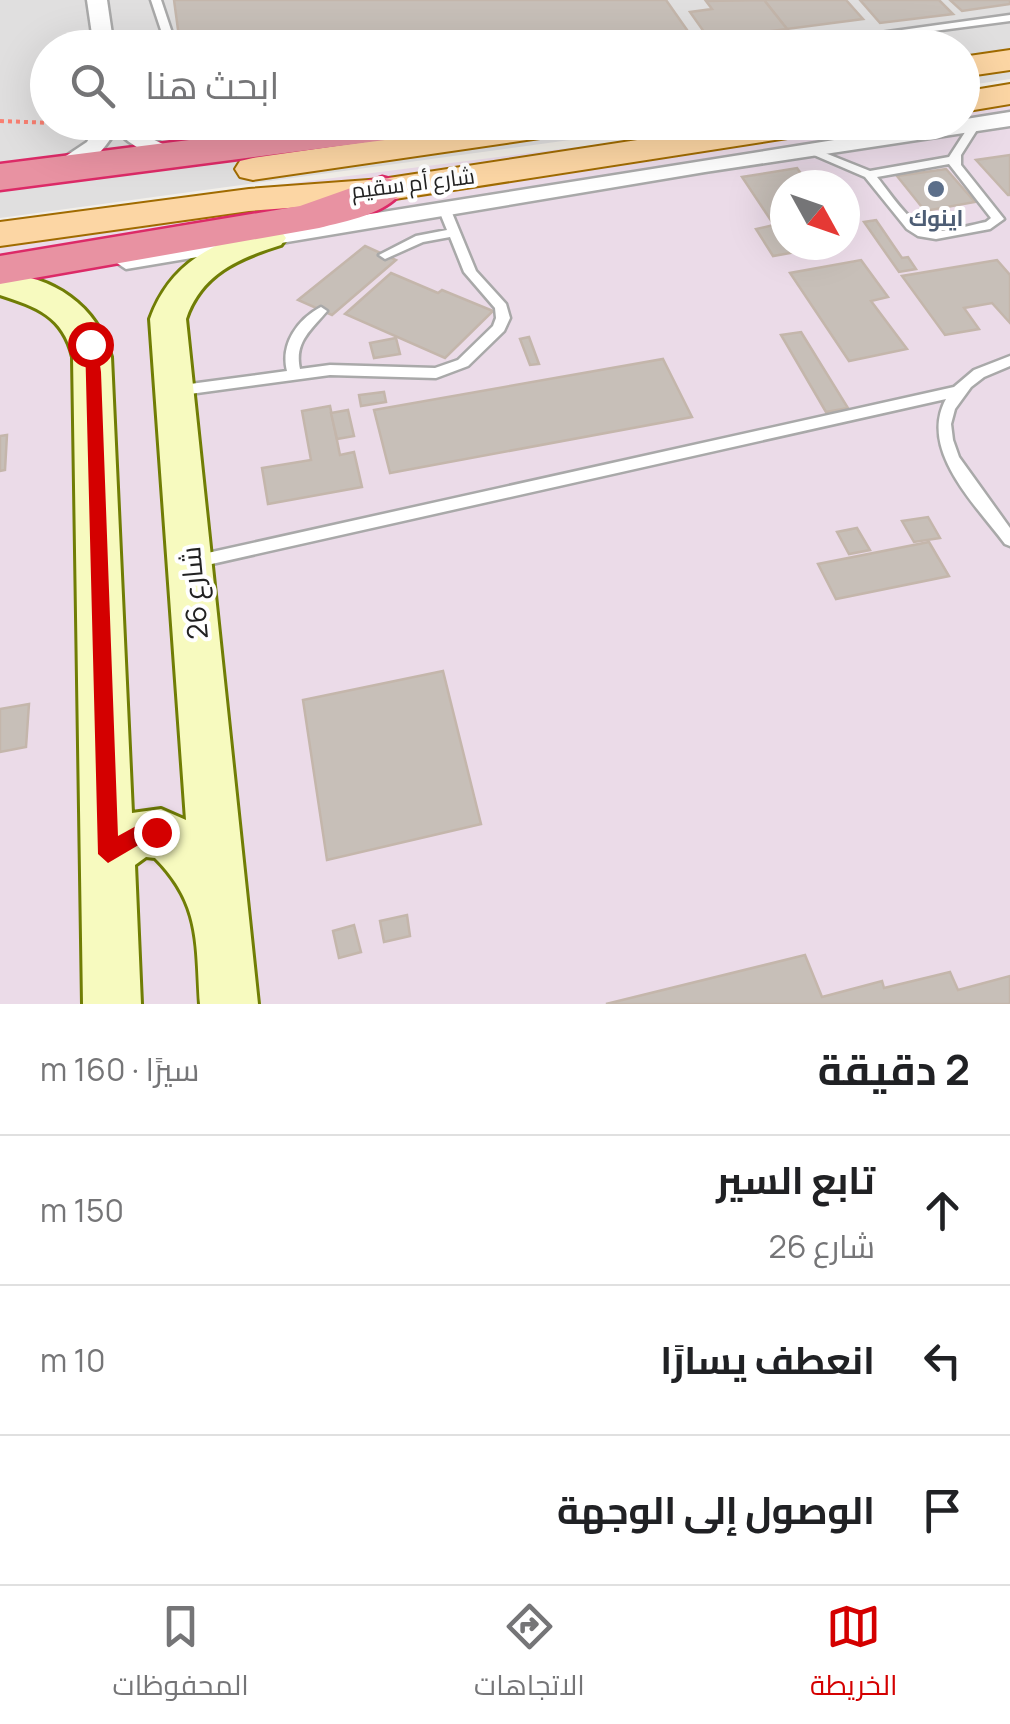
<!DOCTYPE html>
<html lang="ar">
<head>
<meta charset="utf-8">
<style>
  :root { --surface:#fff; --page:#f6f6f6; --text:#202124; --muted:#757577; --line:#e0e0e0; --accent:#d40000 }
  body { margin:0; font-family:Manrope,Cairo,sans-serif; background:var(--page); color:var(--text); direction:rtl }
  .compass { position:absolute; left:770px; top:170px; width:90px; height:90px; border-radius:50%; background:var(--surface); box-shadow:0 10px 40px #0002; rotate:130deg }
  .stop { position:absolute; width:30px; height:30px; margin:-22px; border:8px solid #d40000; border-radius:50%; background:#fff }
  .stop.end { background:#d40000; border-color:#fff; box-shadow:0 2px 10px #0008 }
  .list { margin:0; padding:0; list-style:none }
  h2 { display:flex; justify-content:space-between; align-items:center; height:130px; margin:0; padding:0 40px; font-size:42px }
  h2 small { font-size:32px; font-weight:400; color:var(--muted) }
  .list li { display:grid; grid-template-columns:65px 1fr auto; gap:30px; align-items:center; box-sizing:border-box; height:150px; padding:0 40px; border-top:2px solid var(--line) }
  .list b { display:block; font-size:38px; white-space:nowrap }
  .list p { margin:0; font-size:32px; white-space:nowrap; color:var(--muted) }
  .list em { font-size:32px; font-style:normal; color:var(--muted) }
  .icon { flex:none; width:55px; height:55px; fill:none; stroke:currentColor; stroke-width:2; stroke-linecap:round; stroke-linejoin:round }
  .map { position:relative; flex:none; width:1010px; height:1004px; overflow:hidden; direction:ltr }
  .search { position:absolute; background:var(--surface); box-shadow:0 10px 40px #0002; left:30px; right:30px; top:30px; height:110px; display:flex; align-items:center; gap:25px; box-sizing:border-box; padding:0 35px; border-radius:55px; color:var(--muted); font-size:38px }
  .sheet { height:580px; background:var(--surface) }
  nav { display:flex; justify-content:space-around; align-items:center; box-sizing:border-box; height:140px; border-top:2px solid var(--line); background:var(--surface); font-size:28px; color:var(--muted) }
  nav a { display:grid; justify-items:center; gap:5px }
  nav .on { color:var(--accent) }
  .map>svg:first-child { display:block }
  .residential { fill:#e0dfdf }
  .industrial { fill:#ebdbe8; fill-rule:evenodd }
  .building { fill:#c7bfb8; stroke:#c4b6ab; stroke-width:2.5 }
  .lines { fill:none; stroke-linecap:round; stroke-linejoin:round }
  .lane-casing { stroke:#a9a9a9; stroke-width:5 }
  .street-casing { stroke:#a9a9a9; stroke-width:5 }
  .secondary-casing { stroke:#707d05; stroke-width:6 }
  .primary-casing { stroke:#a06b00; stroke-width:4 }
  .highway-casing { stroke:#dc2a67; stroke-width:5 }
  .path { stroke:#fa8072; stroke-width:4; stroke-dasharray:4 4; stroke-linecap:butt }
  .lane { fill:#fff; fill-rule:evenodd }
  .street { fill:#fff; fill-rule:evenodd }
  .secondary { fill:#f7fabf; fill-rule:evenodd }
  .primary { fill:#fcd6a4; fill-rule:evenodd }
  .highway { fill:#e892a2; fill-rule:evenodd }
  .route { fill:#d40000 }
  .service-dot { fill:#5c6f8a; stroke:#fff; stroke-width:4 }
  .labels { text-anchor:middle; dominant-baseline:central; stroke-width:8; stroke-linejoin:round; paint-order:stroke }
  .far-street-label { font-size:22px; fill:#222; stroke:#fff }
  .far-service-label { font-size:22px; font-weight:bold; fill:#4e5e75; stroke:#fff }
  .street-label { font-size:28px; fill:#222; stroke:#fff }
</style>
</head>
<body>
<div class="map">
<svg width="1010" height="1004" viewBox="0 0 1010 1004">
  <rect width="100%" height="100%" fill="#f2efe9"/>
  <path class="residential" d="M0,0H1010V79L963,86L962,48H48V122L694,123L0,218Z"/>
  <path class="industrial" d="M1010,92V1004H0V220L768,123L962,122L963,98ZM785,185H845V245H785Z"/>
  <g class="building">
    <path d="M174,0H666L699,47L198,48L179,37Z"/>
    <path d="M764,0H846L863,19L787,29Z"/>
    <path d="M764,0L787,29L709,39L690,12L712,9L706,1Z"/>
    <path d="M860,0H939L953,14L880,23Z"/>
    <path d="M950,0H1010V4L962,11Z"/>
    <path d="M1010,155V195H1008L976,160Z"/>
    <path d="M797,168L809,185H785V245H836L773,256L756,229L774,225L742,177Z"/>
    <path d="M946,169L975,202L925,211L897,176Z"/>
    <path d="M876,220L902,258L908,257L916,269L899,272L864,222Z"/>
    <path d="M365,246L396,260L332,315L298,300Z"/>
    <path d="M861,260L888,297L871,301L907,349L849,361L790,273Z"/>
    <path d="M997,260L1010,275V323L992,303L964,308L979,329L945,335L902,276Z"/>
    <path d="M391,273L438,293L442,290L493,311L445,358L345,314Z"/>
    <path d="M801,332L848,408L826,412L781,335Z"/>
    <path d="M529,337L539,364L530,365L520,339Z"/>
    <path d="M396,338L400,354L374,358L370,343Z"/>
    <path d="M663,359L692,417L390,473L374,410Z"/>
    <path d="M384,392L386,402L361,406L359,395Z"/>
    <path d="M330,406L340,455L354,452L362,487L268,504L262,468L311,460L302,411Z"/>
    <path d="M348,410L354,436L337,439L331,413Z"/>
    <path d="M7,435L5,470L0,471V436Z"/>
    <path d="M928,517L940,538L914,542L902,521Z"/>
    <path d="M857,528L870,550L849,554L837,532Z"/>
    <path d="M929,542L949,576L836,599L818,564Z"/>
    <path d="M443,671L481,824L327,860L303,700Z"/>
    <path d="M29,704L26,747L0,752V709Z"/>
    <path d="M407,915L410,936L384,942L380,921Z"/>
    <path d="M354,925L361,952L339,958L333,931Z"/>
    <path d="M805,955L822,997L882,981L884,988L950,972L958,990L1010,976V1004H606Z"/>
  </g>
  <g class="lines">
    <g class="lane-casing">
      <g id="lane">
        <path d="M151,0H161L177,48H167Z"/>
        <path d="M1010,15V21L804,48H772Z"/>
        <path d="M975,122L980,125L961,155V165L1004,219L990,229L936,239L918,236L907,229L865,177L800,149L806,146L810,147L870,171L949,157L971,123ZM949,164L991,218L986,222C970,225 953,231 937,231C914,232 891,194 877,177Z"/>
        <path d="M444,204L450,208L476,271L506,304L510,318L504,331L468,366L436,378L330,375L175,396L170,394L168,391L170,388L175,386L287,371C280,344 298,319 321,307L327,311C311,330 294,342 300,369L330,365L435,368L458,360L493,326L496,318L495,308L464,272L450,237L423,242L385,259L379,255L416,236L447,230L438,208Z"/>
        <path d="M1010,356V366L984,377L971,387L955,409L951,424L953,440L959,457L1010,528V546L1005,544C976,505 918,450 946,399L194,568L188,566L186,562L188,558L194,556L954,387L974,370Z"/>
      </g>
    </g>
    <g class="street-casing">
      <g id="street">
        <path d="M87,0H107L114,48H94Z"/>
        <path d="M1010,112V126L705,172L126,269L114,261L126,253Z"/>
        <path d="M98,122H133L146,136L188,156L177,163C153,156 132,148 116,130C105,150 77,182 51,176L48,171L51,166L87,142Z"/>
      </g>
    </g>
    <g class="secondary-casing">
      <path id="secondary" d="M269,228L281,231L286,238L281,245C239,258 201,274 186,319L258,1004H200C196,943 201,904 155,858L146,857L135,865L141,1004H83L73,357C63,316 37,307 0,295V273C53,276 97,305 111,357L132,813L161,809L186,820L150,319C170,263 214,241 269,228Z"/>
    </g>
    <g class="primary-casing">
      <g id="primary">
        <path d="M1010,50V70L962,77V57Z"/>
        <path d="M1010,84V104L962,112V92Z"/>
        <path d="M505,122H598L593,129L581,132L253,180L240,177L235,169L240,161L253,158Z"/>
        <path d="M755,122H843L838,129L826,132L382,201L249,211L0,246V222L249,189L382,179Z"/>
      </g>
    </g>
    <g class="highway-casing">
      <g id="highway">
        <path d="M332,122H451L445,130L431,134L0,190V164Z"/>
        <path d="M382,177L397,181L403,190C387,214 346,221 319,228L0,284V256L300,206Z"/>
      </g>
    </g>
    <g class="path">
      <path d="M731,48L763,44"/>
      <path d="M0,121L81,124"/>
    </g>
    <use href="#lane" class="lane"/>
    <use href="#street" class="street"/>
    <use href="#secondary" class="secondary"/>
    <use href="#primary" class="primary"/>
    <use href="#highway" class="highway"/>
  </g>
  <path class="route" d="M85,340L97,344L101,372L118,836L138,825L156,823L166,832L163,839L142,843L108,863L98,854Z"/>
  <circle class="service-dot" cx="936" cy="189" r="10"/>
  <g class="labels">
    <g class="far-street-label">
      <text transform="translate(413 183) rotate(-7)">شارع أم سقيم</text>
    </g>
    <g class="far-service-label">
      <text x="936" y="218">اينوك</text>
    </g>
    <g class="street-label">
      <text transform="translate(193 593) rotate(-95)">شارع 26</text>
    </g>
  </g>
</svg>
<svg class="compass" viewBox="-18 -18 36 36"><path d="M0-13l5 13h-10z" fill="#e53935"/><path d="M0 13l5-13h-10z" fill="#757577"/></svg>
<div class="stop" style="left:90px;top:344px"></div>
<div class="stop end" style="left:156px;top:832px"></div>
<div class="search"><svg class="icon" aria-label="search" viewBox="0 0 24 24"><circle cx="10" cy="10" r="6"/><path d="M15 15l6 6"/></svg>ابحث هنا</div>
</div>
<section class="sheet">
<h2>2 دقيقة<small>سيرًا · 160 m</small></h2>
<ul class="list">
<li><svg class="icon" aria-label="ahead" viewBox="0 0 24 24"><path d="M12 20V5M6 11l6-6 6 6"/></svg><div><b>تابع السير</b><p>شارع 26</p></div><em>150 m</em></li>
<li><svg class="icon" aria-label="left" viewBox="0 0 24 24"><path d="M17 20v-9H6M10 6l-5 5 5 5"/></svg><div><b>انعطف يسارًا</b></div><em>10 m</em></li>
<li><svg class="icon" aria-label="arrive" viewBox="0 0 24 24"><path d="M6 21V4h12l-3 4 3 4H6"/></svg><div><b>الوصول إلى الوجهة</b></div></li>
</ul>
</section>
<nav>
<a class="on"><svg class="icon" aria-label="map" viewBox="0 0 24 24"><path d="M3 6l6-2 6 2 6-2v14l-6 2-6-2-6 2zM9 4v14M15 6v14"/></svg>الخريطة</a>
<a><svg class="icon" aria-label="directions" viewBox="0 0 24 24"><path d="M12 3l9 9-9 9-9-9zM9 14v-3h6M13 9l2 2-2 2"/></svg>الاتجاهات</a>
<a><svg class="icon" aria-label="saved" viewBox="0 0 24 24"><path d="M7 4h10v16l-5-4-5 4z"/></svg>المحفوظات</a>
</nav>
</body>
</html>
